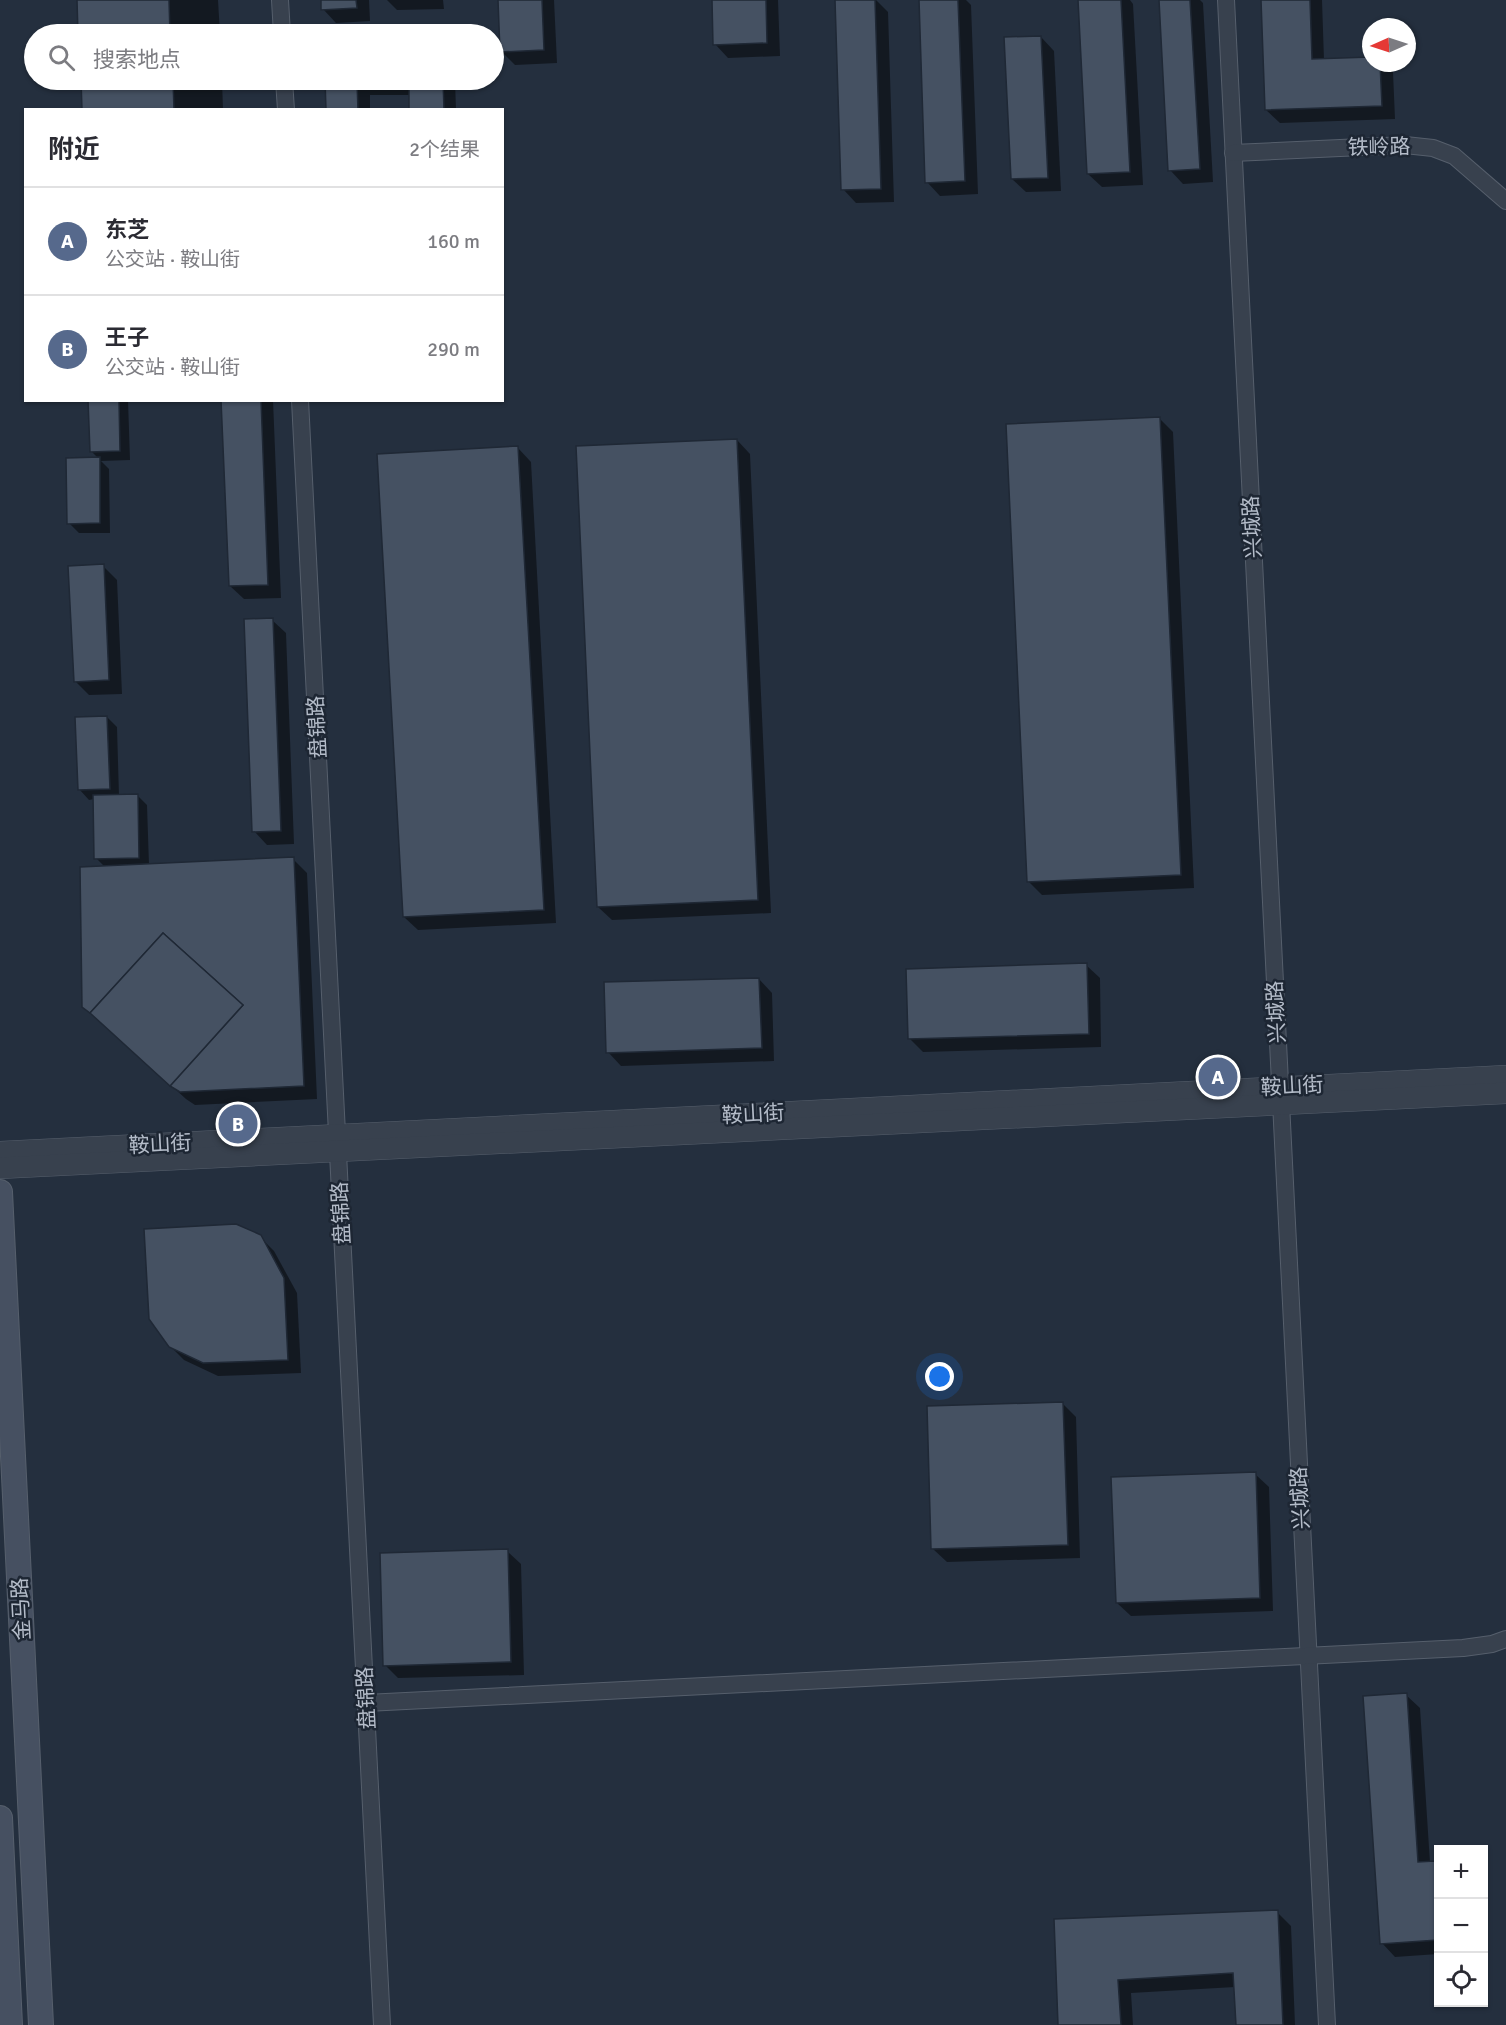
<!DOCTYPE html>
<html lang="zh">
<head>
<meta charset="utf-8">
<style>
  :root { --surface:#fff; --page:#f2f2f3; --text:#2b2b33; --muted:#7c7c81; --line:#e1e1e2; --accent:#56698c }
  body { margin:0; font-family:Signika,"Noto Sans SC",sans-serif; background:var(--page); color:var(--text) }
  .controls { position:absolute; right:18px; bottom:18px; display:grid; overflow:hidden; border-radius:0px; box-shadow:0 2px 4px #0004 }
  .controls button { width:54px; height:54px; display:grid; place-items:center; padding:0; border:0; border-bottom:2px solid var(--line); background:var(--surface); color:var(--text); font:30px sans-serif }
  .compass { position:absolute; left:1362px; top:18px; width:54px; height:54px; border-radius:50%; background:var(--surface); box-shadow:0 2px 4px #0004; rotate:267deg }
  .you { position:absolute; left:940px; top:1377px; width:21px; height:21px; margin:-15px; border:4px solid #fff; border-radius:50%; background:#1a73e8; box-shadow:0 0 0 9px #1a73e833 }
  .badge { display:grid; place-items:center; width:39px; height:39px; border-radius:50%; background:var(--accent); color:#fff; font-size:20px; font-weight:700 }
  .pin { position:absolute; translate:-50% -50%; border:3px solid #fff; box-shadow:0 2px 6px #0006 }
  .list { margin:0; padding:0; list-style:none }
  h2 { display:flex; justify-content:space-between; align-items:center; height:78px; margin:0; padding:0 24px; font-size:26px }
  h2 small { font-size:20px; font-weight:400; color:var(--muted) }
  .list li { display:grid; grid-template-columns:39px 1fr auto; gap:18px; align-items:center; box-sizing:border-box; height:108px; padding:0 24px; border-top:2px solid var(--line) }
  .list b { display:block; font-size:22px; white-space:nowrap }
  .list p { margin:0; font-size:20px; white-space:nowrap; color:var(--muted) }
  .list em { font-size:20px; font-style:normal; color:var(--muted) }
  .icon { flex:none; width:33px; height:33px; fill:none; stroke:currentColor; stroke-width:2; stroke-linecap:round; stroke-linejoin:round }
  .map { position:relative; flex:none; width:1506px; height:2025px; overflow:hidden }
  .search { position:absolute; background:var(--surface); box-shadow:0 2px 4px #0004; left:24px; top:24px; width:480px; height:66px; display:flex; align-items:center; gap:15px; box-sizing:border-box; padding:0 21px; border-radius:33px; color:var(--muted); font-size:22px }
  .panel { position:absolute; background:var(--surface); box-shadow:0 2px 4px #0004; left:24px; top:108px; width:480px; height:294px; border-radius:0px }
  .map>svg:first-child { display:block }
  .shadow { fill:#0007 }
  .building { fill:#455162; stroke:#1f2835; stroke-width:1.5 }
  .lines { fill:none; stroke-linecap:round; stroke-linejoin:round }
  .minor-casing { stroke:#565f6c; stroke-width:18 }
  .tertiary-casing { stroke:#565f6c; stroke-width:22 }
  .secondary-casing { stroke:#565f6c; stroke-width:26 }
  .minor { stroke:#38414e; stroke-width:16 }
  .tertiary { stroke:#38414e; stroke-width:21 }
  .secondary { stroke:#465061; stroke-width:24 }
  .labels { text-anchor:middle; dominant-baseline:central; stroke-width:5; stroke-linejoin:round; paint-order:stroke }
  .street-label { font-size:21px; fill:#b4bcc9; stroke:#1d2633 }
</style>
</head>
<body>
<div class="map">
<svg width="1506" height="2025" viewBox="0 0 1506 2025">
  <rect width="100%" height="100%" fill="#242f3e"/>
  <g class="shadow">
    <path d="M78,0H218L220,34H80Z"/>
    <path d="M322,0H369L370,21L336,23L323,9Z"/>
    <path d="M387,0H443L444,9L397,10Z"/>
    <path d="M499,0H554L557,63L515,65L501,51Z"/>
    <path d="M713,0H778L780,56L728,58L715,44Z"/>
    <path d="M836,0H876L888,12L894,202L856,203L843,189Z"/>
    <path d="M920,0H966L971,5L978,194L940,196L927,182Z"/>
    <path d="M1079,0H1130L1133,4L1143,185L1102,187L1088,174Z"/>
    <path d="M1160,0H1200L1203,3L1213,182L1183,184L1170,170Z"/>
    <path d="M1262,0H1322L1324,60L1371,59V63H1384L1393,72L1395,119L1280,123L1266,110Z"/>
    <path d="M1041,37L1054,51L1061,191L1026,192L1012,179Z"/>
    <path d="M82,80H222L223,110H84Z"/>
    <path d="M327,80H455L456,110H410V95H370V110H327Z"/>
    <path d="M90,400H128L130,460L101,461L109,469L110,533H79L69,523L99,459L91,451Z"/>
    <path d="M223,400H273L281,598L244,599L230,586Z"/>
    <path d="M1160,419L1173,432L1194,888L1042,895L1029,882Z"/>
    <path d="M737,440L750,454L771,913L612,920L598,907Z"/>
    <path d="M518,448L531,462L556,923L418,930L404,917Z"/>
    <path d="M103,566L117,580L122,694L89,695L75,681Z"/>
    <path d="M272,620L286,633L294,844L267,845L254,831Z"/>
    <path d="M107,717L117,727L119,796L137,795L147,805L149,865L293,859L307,873L317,1099L195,1105L186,1099L84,1006L105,867L96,858L94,799L89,800L79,789Z"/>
    <path d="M1086,965L1100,978L1101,1047L923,1052L909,1038Z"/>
    <path d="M759,979L772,993L774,1061L621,1066L608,1052Z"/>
    <path d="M260,1237L274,1251L297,1293L301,1373L218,1376L184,1360L170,1346Z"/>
    <path d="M1062,1403L1076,1417L1080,1558L947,1562L933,1549Z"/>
    <path d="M1255,1474L1269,1487L1273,1611L1131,1616L1117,1603Z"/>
    <path d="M507,1551L521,1564L524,1675L398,1678L385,1665Z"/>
    <path d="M1406,1695L1420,1708L1430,1863H1434L1438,1867V1954L1395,1957L1382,1943Z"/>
    <path d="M1277,1912L1291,1926L1295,2025H1238L1235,1987L1131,1993L1133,2025H1060L1056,1921Z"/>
  </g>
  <g class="building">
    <path d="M77,0H169L170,34H78Z"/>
    <path d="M321,0H356L357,8L321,10Z"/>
    <path d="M498,0H542L544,50L500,52Z"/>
    <path d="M712,0H766L767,43L713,45Z"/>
    <path d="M835,0H875L881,189L841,190Z"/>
    <path d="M919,0H958L965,181L925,183Z"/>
    <path d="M1078,0H1121L1130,172L1087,174Z"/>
    <path d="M1159,0H1190L1200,169L1168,171Z"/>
    <path d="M1261,0H1310L1312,59L1371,57V63H1380L1382,106L1265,110Z"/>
    <path d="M1041,36L1048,178L1011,179L1004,37Z"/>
    <path d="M81,80H173L174,110H82Z"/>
    <path d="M325,80H443L444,110H409V82H357L358,110H326Z"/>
    <path d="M88,400H119L120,451L90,452Z"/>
    <path d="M221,400H261L268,585L229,586Z"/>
    <path d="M1160,417L1181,875L1027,882L1006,424Z"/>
    <path d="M737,439L758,900L597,907L576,446Z"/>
    <path d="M518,446L544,910L403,917L377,454Z"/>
    <path d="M100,457V523L67,524L66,458Z"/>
    <path d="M104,564L109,680L74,682L68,566Z"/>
    <path d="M273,618L281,831L252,832L244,619Z"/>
    <path d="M107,716L110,789L78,790L75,717Z"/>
    <path d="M138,794L139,858L94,859L93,795Z"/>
    <path d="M294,857L304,1086L180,1092L170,1086L243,1005L163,933L90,1013L82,1007L80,867Z"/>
    <path d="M163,933L243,1005L170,1086L90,1013Z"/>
    <path d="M1087,963L1089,1034L908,1039L906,969Z"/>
    <path d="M759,978L762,1048L606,1053L604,982Z"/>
    <path d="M236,1224L261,1235L284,1278L288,1360L203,1363L169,1347L149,1319L144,1229Z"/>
    <path d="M1063,1402L1068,1545L931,1549L927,1406Z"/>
    <path d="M1256,1472L1260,1598L1116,1603L1111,1477Z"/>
    <path d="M508,1549L511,1662L383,1666L380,1553Z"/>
    <path d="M1407,1693L1418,1862L1435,1861L1438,1940L1380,1944L1363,1696Z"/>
    <path d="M1278,1910L1283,2025H1236L1233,1973L1118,1980L1121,2025H1058L1054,1919Z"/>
  </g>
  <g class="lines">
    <g class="minor-casing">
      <g id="minor">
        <path d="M280,0L282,34"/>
        <path d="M1226,0L1327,2025"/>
        <path d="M284,80L286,110"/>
        <path d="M1233,153L1405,145L1433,148L1454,156L1506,201"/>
        <path d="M300,400L382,2025"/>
        <path d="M366,1703L1463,1648L1492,1644L1506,1639"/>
      </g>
    </g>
    <g class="tertiary-casing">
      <g id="tertiary">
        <path d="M0,1152L1506,1076"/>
        <path d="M0,1168L1506,1093"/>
      </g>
    </g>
    <g class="secondary-casing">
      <g id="secondary">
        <path d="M0,1192L41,2025"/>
        <path d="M0,1818L10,2025"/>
      </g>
    </g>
    <use href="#minor" class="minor"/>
    <use href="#tertiary" class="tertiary"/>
    <use href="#secondary" class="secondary"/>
  </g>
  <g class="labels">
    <g class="street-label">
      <text transform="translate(1379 147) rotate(-1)">铁岭路</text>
      <text transform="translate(1252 527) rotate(-93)">兴城路</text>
      <text transform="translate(317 727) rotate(-93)">盘锦路</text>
      <text transform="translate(1276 1012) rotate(-93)">兴城路</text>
      <text transform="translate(1292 1086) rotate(-3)">鞍山街</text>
      <text transform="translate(753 1114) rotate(-3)">鞍山街</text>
      <text transform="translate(160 1144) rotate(-3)">鞍山街</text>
      <text transform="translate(341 1213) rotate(-93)">盘锦路</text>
      <text transform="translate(1300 1498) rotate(-93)">兴城路</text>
      <text transform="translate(21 1609) rotate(-93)">金马路</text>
      <text transform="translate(366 1698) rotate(-93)">盘锦路</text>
    </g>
  </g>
</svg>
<div class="controls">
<button>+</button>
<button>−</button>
<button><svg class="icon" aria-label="locate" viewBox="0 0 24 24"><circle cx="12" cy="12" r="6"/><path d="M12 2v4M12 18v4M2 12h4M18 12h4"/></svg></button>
</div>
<svg class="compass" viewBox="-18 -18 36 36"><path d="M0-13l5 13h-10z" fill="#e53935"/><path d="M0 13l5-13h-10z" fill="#7c7c81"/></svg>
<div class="you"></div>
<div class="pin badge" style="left:1218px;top:1077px">A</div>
<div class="pin badge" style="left:238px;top:1124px">B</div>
<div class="search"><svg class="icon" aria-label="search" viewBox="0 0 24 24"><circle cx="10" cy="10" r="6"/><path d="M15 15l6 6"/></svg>搜索地点</div>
<section class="panel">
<h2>附近<small>2个结果</small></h2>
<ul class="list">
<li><span class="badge">A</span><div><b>东芝</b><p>公交站 · 鞍山街</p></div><em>160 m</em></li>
<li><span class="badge">B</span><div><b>王子</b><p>公交站 · 鞍山街</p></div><em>290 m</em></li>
</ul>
</section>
</div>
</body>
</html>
